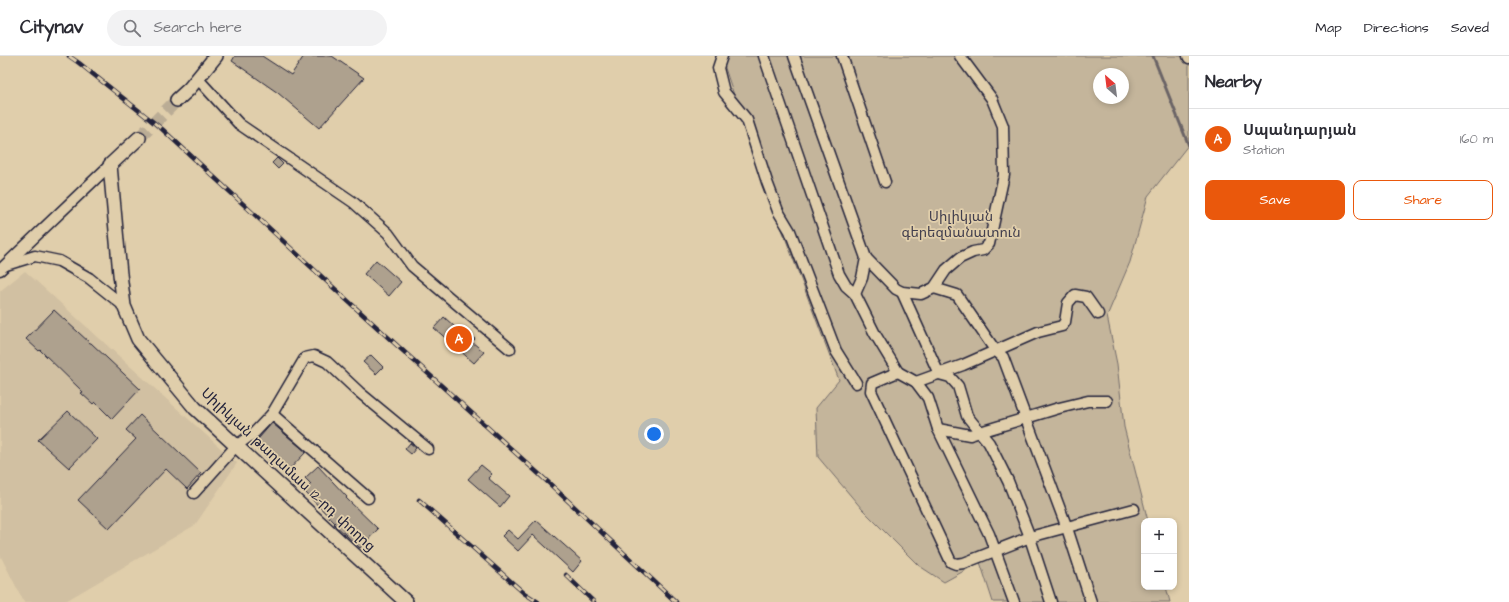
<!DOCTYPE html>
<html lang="en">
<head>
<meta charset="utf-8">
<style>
  :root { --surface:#fff; --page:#f2f2f3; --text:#2b2b33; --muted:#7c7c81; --line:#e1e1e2; --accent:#ea580c }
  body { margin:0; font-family:"Architects Daughter","Noto Sans Armenian",sans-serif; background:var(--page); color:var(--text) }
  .controls { position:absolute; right:12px; bottom:12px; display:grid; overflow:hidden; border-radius:8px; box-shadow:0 2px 6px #0003 }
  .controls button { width:36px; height:36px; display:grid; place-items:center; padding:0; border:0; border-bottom:1px solid var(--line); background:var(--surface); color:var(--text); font:20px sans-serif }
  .compass { position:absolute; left:1093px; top:12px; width:36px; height:36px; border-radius:50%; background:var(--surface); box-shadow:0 2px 6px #0003; rotate:332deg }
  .you { position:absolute; left:654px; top:378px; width:14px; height:14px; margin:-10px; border:3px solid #fff; border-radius:50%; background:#1a73e8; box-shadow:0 0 0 6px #1a73e833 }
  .badge { display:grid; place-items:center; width:26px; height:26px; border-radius:50%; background:var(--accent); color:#fff; font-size:13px; font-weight:700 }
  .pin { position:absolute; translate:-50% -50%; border:2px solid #fff; box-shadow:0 1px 4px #0006 }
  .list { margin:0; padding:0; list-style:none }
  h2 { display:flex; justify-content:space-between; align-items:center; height:52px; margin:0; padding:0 16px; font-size:17px }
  h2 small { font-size:13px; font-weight:400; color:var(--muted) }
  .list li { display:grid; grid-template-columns:26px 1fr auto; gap:12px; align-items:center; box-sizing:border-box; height:60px; padding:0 16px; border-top:1px solid var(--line) }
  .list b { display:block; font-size:15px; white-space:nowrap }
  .list p { margin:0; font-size:13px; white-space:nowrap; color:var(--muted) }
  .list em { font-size:13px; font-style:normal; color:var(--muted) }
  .actions { display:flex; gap:8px; padding:12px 16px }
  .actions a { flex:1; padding:9px 0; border:1px solid var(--accent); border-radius:8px; text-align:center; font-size:14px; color:var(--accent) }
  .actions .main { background:var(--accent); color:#fff }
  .icon { flex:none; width:22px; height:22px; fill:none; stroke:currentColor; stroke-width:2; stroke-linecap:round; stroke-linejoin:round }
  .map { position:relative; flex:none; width:1189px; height:546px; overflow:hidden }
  header { display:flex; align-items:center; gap:24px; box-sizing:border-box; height:56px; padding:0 20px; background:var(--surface); border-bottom:1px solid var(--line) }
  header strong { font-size:19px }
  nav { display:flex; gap:22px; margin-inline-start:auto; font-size:14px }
  .search { width:280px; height:36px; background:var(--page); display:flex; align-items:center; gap:10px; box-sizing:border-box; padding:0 14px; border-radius:22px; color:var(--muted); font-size:15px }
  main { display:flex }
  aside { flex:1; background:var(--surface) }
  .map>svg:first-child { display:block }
  .built { fill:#d1c0a2 }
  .green { fill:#c4b59b; stroke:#736c6b; fill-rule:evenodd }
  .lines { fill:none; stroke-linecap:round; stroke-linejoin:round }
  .stream { stroke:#6b6466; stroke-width:3 }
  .building { fill:#aea18e; stroke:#22223b }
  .major-tunnel { stroke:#baac95; stroke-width:13; stroke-dasharray:13 6; stroke-linecap:butt }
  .minor-casing { stroke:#22223b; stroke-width:13 }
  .major-casing { stroke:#22223b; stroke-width:16 }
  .minor { stroke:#e0ceab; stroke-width:10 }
  .major { stroke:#e0ceab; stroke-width:13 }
  .rail-casing { stroke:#22223b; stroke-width:4.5 }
  .rail { stroke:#e0ceab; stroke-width:3; stroke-dasharray:9; stroke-linecap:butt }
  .labels { text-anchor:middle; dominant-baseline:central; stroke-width:3.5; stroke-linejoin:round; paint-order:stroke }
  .park-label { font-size:14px; fill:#423f4e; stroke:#e0ceab }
  .street-label { font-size:14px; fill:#22223b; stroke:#e0ceab }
</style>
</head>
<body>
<header>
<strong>Citynav</strong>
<div class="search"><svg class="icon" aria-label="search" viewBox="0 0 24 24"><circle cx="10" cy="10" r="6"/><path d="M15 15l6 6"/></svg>Search here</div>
<nav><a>Map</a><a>Directions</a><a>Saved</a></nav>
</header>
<main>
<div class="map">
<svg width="1189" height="546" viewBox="0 0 1189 546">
  <rect width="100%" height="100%" fill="#e0ceab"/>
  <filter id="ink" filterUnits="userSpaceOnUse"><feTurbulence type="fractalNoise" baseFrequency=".025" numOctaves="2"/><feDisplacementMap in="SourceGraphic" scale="8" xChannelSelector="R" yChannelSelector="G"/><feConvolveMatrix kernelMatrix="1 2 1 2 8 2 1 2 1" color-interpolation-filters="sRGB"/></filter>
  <g filter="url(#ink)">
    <path class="built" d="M25,215L237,407L195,469L64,546H24L0,499V235Z"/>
    <path class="green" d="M721,0H1189V88L1148,140L1130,206L1107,260L1117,308L1124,371L1148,465H1144V531H1166L1170,546H993L980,506L944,526L918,509L862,453L818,401L816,352L839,324L755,102ZM1099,18H1123V42H1099Z"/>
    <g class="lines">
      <path class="stream" d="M1153,0L1189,90"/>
    </g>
    <g class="building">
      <path d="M235,0H262L291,19L304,0H332L364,22L319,72L278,37L232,5Z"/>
      <path d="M277,102L283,108L278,113L272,107Z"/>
      <path d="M376,204L401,226L389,240L364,218Z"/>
      <path d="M54,254L90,287H91L140,333L112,363L95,346L93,348L81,337L83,336L40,294L39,295L26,283Z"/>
      <path d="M444,261L466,281L469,278L475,283L472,286L484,296L474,307L434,272Z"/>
      <path d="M371,299L383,311L376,318L363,306Z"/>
      <path d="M68,355L97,383L69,412L38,384Z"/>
      <path d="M140,359L201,417L187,433L166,413L109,473L78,444L136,383L126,374Z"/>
      <path d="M272,367L306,396L285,418L251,387L259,382Z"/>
      <path d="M410,387L416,392L411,398L405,393Z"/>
      <path d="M481,409L492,418L488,422L509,440L500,451L468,423Z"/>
      <path d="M318,410L347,441L346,442L378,473L360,492L334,468L335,467L304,435L311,428L305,422Z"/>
      <path d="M536,464L582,505L573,516L533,479L518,495L502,480L508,474L518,483Z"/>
    </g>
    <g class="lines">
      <path class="major-tunnel" d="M139,82L177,44"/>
      <g class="minor-casing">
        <g id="minor">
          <path d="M722,0L718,12L724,36L747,64L767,126L778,155L790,175L836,295L856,327"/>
          <path d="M764,0L839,218L846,230L855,238L875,278L898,316L916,326L928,342L938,373L989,478L1014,546"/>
          <path d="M794,0L866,202"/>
          <path d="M842,0L885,126"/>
          <path d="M1188,0L1189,2"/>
          <path d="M198,23L239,68L353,146L388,177L412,210L510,293"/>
          <path d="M6,209L35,200L59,205L89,222L124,250"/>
          <path d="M0,214L110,109"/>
          <path d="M934,232L957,239L995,294L1003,301L1067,472L1091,546"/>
          <path d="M902,236L939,318L950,321L958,330L967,360L989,387L1008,425L1028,476L1051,546"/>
          <path d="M855,238L862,222L866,202L896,233L902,236L921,238L934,232L946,214L960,202L973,196L983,194L989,188L1004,119L1003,70L992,43L960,0"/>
          <path d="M898,316L872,327L871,335L951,506L956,508L964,507L1030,481L1134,453"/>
          <path d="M916,326L963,309L1038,276L1062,270L1065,266L1068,247L1075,239L1086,241L1098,258"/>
          <path d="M272,358L305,302L314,300L327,306L359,336L428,393"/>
          <path d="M938,373L970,379L1059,352L1088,345H1107"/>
          <path d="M194,437L236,390L254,377L272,358L368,442"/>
        </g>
      </g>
      <g class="major-casing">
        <g id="major">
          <path d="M177,44L189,33L216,0"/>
          <path d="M139,82L110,109L120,218L124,250L138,283L195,352L406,546"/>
        </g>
      </g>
      <use href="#minor" class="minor"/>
      <use href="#major" class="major"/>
      <g class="rail-casing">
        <g id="rail">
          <path d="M69,0L79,7L162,73L348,245L550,428L676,546"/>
          <path d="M419,444L524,537L538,546"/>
          <path d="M566,519L594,546"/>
        </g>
      </g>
      <use href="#rail" class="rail"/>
    </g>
  </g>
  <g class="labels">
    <g class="park-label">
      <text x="961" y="161">Սիլիկյան<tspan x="961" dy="16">գերեզմանատուն</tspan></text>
    </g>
    <g class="street-label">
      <text transform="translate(288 414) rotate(43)">Սիլիկյան թաղամաս 12-րդ փողոց</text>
    </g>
  </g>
</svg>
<div class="controls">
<button>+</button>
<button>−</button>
</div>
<svg class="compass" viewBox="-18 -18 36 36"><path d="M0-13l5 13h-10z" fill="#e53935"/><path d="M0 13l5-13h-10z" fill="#7c7c81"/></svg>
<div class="you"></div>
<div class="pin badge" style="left:459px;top:283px">A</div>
</div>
<aside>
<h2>Nearby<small></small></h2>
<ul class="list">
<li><span class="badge">A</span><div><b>Սպանդարյան</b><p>Station</p></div><em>160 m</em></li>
</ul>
<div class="actions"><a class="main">Save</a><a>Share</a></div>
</aside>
</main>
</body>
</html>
